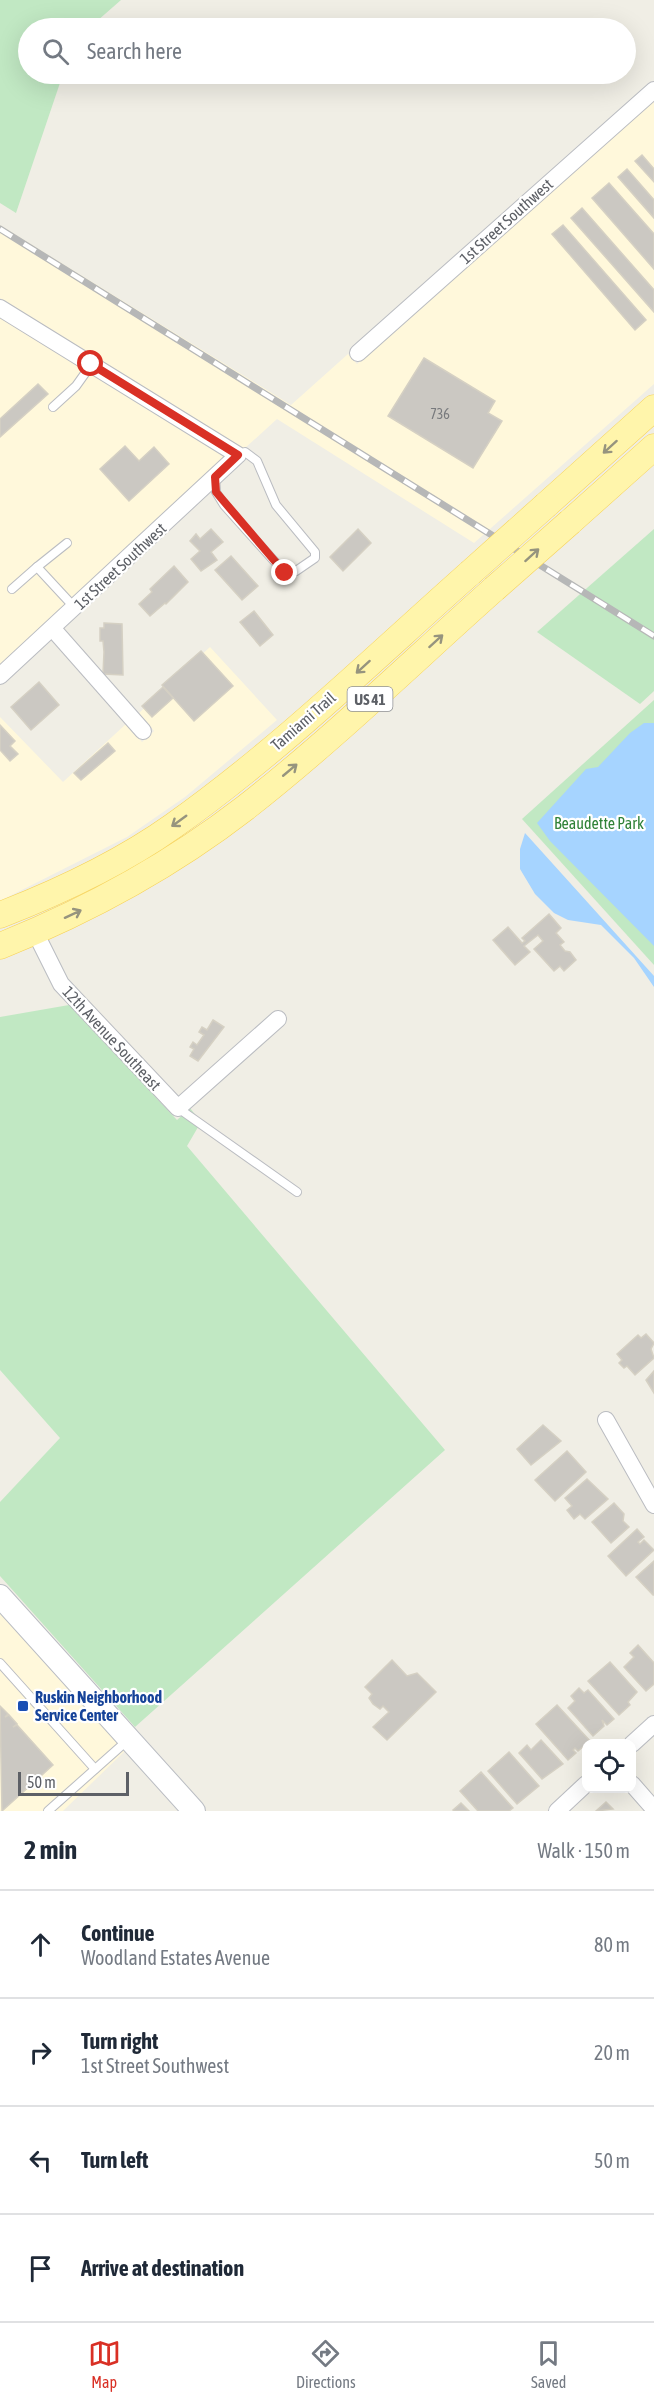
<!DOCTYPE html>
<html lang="en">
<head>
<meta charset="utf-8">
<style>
  :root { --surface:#fff; --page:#f6f6f7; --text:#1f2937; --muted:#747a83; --line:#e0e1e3; --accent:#d93025 }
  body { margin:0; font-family:"Asap Condensed",sans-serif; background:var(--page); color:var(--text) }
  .controls { position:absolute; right:18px; bottom:18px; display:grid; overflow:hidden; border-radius:12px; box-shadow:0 6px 24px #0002 }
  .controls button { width:54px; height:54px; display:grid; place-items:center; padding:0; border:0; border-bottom:2px solid var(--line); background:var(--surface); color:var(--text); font:30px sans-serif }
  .scale { position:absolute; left:18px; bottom:15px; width:111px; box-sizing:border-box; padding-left:6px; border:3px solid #5d6066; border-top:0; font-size:16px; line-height:21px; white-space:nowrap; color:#5d6066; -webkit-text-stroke:4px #fff; paint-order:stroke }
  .stop { position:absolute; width:18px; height:18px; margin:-14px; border:4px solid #d93025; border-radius:50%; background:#fff }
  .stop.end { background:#d93025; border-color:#fff; box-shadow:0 2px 6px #0008 }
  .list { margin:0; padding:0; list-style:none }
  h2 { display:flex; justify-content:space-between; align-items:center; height:78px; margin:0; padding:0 24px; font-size:26px }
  h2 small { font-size:20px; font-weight:400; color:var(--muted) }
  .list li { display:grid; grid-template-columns:39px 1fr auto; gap:18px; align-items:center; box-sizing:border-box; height:108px; padding:0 24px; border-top:2px solid var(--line) }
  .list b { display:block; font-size:22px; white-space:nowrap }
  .list p { margin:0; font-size:20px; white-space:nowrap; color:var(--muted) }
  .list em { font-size:20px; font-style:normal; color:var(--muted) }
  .icon { flex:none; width:33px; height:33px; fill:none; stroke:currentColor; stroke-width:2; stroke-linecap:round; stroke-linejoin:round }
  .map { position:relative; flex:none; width:654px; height:1811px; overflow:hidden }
  .search { position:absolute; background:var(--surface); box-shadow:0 6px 24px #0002; left:18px; right:18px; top:18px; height:66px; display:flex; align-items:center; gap:15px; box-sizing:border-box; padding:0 21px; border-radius:33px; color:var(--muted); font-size:22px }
  .sheet { height:510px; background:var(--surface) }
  nav { display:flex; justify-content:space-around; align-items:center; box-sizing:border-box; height:84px; border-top:2px solid var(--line); background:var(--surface); font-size:16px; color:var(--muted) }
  nav a { display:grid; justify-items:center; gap:3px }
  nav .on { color:var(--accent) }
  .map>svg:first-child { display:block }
  .commercial { fill:#fff8db }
  .green { fill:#c1e8c3 }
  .water { fill:#a6d4ff }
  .building { fill:#cbc8c2; stroke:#d5d0c3; stroke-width:1.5 }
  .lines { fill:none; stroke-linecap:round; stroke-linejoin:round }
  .lane-casing { stroke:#babcc1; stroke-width:10 }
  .street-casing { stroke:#babcc1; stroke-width:18 }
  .secondary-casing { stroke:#babdc3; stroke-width:24 }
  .primary-casing { stroke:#f7d257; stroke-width:27 }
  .lane { stroke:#fff; stroke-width:8 }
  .street { stroke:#fff; stroke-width:16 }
  .secondary { stroke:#fff; stroke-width:22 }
  .primary { stroke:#fff5ab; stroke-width:26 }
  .rail-casing { stroke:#b6b7b7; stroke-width:7 }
  .rail { stroke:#fff; stroke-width:4.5; stroke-dasharray:14; stroke-linecap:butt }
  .primary-bridge-casing { stroke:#f7d257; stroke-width:27; stroke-linecap:butt }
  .primary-bridge { stroke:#fff5ab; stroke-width:26 }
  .oneway { stroke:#96947e }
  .route { stroke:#d93025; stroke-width:8 }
  .transit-dot { fill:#1a4fb4; stroke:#fff; stroke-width:2 }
  .labels { text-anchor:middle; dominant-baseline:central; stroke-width:4.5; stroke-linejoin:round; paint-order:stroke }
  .number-label { font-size:14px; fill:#787a7d }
  .shield { fill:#fff; stroke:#8e9094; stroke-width:1.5 }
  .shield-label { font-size:15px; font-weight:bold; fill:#5d6066 }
  .street-label { font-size:16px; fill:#5d6066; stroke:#fff }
  .park-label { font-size:16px; fill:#308238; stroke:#fff }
  .transit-label { font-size:16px; font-weight:bold; fill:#164399; stroke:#fff; text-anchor:start }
</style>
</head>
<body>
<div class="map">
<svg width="654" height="1811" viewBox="0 0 654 1811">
  <rect width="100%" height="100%" fill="#f0eee5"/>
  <g class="commercial">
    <path d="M654,100V384L474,543L277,419L244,449L0,298V225L291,405L348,354L357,364Z"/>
    <path d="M0,318L225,457L0,666Z"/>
    <path d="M210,647L277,720L185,797L127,837L0,901V717L63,782L126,724L142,742L154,731L139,713Z"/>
    <path d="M0,1609L127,1749L63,1811H0Z"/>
  </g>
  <g class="green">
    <path d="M0,0H121L89,28H28V74H63L16,213L0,203Z"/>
    <path d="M654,529V691L640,704L537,632Z"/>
    <path d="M654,700V965L522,819Z"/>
    <path d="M69,1005L177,1120L190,1108L201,1122L187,1146L445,1450L135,1727L0,1576V1502L60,1438L0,1370V1017Z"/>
  </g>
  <g class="water">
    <path d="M644,723H654V946L550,841L537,823L586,769L598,767L630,733Z"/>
    <path d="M525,833L654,976V987L634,958L601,925L568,920L554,913L535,894L520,869V849Z"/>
  </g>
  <g class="building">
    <path d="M642,155L654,169V182L635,161Z"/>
    <path d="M627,169L654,200V218L618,177Z"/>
    <path d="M609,183L654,234V269L592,198Z"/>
    <path d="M582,208L654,290V312L571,218Z"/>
    <path d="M563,225L646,320L635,330L552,234Z"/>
    <path d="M424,358L495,401L488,413L502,421L473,468L388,416Z"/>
    <path d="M38,384L48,394L0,437V419Z"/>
    <path d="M125,446L139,461L154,447L169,464L129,501L100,469Z"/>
    <path d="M211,529L223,542L211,552L217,560L201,571L191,559L200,551L190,541L196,534L200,539Z"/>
    <path d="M358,529L371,543L343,571L330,557Z"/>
    <path d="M231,556L258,586L242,600L215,570Z"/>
    <path d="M174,566L188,582L166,604L165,603L150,616L139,604L152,592L150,589Z"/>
    <path d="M254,611L273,635L260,646L240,622Z"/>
    <path d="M104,623L122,624L123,675L103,674L104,652L103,641H100V628H104Z"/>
    <path d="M201,651L233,686L194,721L162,685Z"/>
    <path d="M39,682L59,705L31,730L11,707Z"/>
    <path d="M163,687L173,698L152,717L142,706Z"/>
    <path d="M0,725L15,741L10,746L18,754L10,761L0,750Z"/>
    <path d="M108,743L115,751L81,780L74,773Z"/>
    <path d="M549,914L561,928L556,933L564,942L560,945L565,951L570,952L576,960L564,971L560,966L554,971L534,949L543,941L538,935L524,946L530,952L515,965L493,940L508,927L522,943L525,941L522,938Z"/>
    <path d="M213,1020L224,1027L198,1061L190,1056L194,1049L190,1047L193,1042L197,1045L204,1035L199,1032L202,1027L207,1030Z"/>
    <path d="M646,1334L654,1343L651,1349L654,1358L635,1375L627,1366L624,1368L619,1363L622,1360L617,1354L638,1335L641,1338Z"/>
    <path d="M654,1371V1393L646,1380Z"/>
    <path d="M543,1425L561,1441L531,1465L517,1449Z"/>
    <path d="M567,1451L586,1472L555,1501L535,1480Z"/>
    <path d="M587,1479L608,1499L585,1519L580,1514L574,1519L567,1510L572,1506L565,1498Z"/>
    <path d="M614,1503L624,1514L623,1521L629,1527L611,1543L592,1522Z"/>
    <path d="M637,1529L644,1537L638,1542L640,1544L644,1540L654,1550L626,1576L608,1556Z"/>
    <path d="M654,1561V1595H653L636,1577Z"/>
    <path d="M638,1645L654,1663V1684L646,1691L624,1667L634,1657L630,1653Z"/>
    <path d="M392,1660L407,1676L417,1673L436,1692L387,1740L373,1727L389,1712L383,1706L380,1709L373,1704L369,1698L372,1694L365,1687Z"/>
    <path d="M610,1662L637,1692L628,1702L630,1705L619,1715L588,1681Z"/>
    <path d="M579,1688L584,1693L588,1690L614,1719L607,1725L602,1720L604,1726L593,1736L568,1708L575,1701L571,1696Z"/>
    <path d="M557,1705L590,1741L578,1751L575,1748L573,1750L576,1753L568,1760L536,1724Z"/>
    <path d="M0,1706L8,1714L5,1717L9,1715L17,1724L13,1727L17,1725L53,1765L2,1811Z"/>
    <path d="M541,1740L563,1764L542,1779L519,1753L527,1745L531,1750Z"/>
    <path d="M509,1752L539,1786L517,1804L488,1771Z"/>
    <path d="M481,1772L513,1808L509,1811H478L460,1791Z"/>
    <path d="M606,1802L613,1809L596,1811Z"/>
    <path d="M461,1803L469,1811H454L453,1810Z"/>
  </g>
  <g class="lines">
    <g class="lane-casing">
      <g id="lane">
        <path d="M53,407L76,386L91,365"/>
        <path d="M215,477L216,492L224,505L285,573L296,571L315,558V552L276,505L257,461L245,452L238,455"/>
        <path d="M67,543L37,567L75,608"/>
        <path d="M12,589L37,567"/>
        <path d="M178,1108L297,1192"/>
        <path d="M0,1663L95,1769"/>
        <path d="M48,1811L129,1739"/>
      </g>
    </g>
    <g class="street-casing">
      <g id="street">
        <path d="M0,308L238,455L0,676"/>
        <path d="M358,353L654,90"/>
        <path d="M53,629L143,731"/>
        <path d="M35,932L61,984L178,1108L278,1019"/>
        <path d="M606,1420L654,1505"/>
        <path d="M632,1744L654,1724"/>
        <path d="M632,1784L654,1809"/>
        <path d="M557,1811L586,1784"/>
      </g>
    </g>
    <g class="secondary-casing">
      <path id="secondary" d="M0,1596L194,1811"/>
    </g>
    <g class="primary-casing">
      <g id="primary">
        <path d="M546,505L654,408"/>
        <path d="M570,522L654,447"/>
        <path d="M0,915C59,892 121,863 173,826C279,751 373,659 470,573"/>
        <path d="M0,946C87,911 170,866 245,808C332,740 412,662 494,589"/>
      </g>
    </g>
    <use href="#lane" class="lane"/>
    <use href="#street" class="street"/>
    <use href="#secondary" class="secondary"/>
    <use href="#primary" class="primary"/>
    <g class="rail-casing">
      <path id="rail" d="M0,229L654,636"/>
    </g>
    <use href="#rail" class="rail"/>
    <g class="primary-bridge-casing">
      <g id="primary-bridge">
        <path d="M470,573L546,505"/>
        <path d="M494,589L570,522"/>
      </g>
    </g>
    <use href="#primary-bridge" class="primary-bridge"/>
  </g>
  <defs><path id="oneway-shaft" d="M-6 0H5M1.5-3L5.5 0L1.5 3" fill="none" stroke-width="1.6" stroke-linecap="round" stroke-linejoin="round" transform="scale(1.5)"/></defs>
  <g class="oneway">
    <use href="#oneway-shaft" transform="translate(610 447) rotate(138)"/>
    <use href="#oneway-shaft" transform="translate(532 555) rotate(-42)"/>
    <use href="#oneway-shaft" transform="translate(436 641) rotate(-42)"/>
    <use href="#oneway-shaft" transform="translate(363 667) rotate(138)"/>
    <use href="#oneway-shaft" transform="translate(290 770) rotate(-40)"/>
    <use href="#oneway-shaft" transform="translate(179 821) rotate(144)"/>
    <use href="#oneway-shaft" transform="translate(73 914) rotate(-25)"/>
  </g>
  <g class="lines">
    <path class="route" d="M91,364L238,455L215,477L216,492L285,573"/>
  </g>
  <rect class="transit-dot" x="17" y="1700" width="12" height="12" rx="3"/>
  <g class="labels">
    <g class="number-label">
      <text x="440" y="414">736</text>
    </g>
    <rect class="shield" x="347.5" y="687" width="45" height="24" rx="4.5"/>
    <g class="shield-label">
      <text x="370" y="699">US 41</text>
    </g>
    <g class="street-label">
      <text transform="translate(506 221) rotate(-42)">1st Street Southwest</text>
      <text transform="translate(120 566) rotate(-43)">1st Street Southwest</text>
      <text transform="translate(303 721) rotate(-41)">Tamiami Trail</text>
      <text transform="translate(112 1038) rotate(47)">12th Avenue Southeast</text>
    </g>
    <g class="park-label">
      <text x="599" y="823">Beaudette Park</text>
    </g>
    <g class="transit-label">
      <text x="35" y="1697">Ruskin Neighborhood<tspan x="35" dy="18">Service Center</tspan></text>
    </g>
  </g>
</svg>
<div class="controls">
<button><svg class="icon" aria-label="locate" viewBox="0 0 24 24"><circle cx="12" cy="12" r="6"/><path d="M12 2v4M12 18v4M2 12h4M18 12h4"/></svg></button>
</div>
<div class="scale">50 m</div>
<div class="stop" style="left:91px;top:364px"></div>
<div class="stop end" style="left:285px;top:573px"></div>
<div class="search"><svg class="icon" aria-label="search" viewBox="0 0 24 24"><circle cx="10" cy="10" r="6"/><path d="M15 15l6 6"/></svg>Search here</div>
</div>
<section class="sheet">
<h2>2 min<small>Walk · 150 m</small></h2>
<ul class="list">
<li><svg class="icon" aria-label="ahead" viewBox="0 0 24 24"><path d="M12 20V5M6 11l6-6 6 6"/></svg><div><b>Continue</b><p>Woodland Estates Avenue</p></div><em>80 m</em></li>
<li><svg class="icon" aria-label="right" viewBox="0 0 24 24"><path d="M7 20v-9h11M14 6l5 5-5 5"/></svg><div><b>Turn right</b><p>1st Street Southwest</p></div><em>20 m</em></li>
<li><svg class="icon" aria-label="left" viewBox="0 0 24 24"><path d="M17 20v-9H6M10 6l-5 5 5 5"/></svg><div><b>Turn left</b></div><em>50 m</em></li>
<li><svg class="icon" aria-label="arrive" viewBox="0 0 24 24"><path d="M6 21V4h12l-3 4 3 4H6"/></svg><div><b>Arrive at destination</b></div></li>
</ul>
</section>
<nav>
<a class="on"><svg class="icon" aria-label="map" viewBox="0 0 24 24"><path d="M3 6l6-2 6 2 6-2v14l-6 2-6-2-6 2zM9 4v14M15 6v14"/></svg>Map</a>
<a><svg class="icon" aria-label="directions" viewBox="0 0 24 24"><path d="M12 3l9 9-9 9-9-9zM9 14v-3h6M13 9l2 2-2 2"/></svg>Directions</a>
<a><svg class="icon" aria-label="saved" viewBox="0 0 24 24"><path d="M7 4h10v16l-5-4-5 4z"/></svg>Saved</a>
</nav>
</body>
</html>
